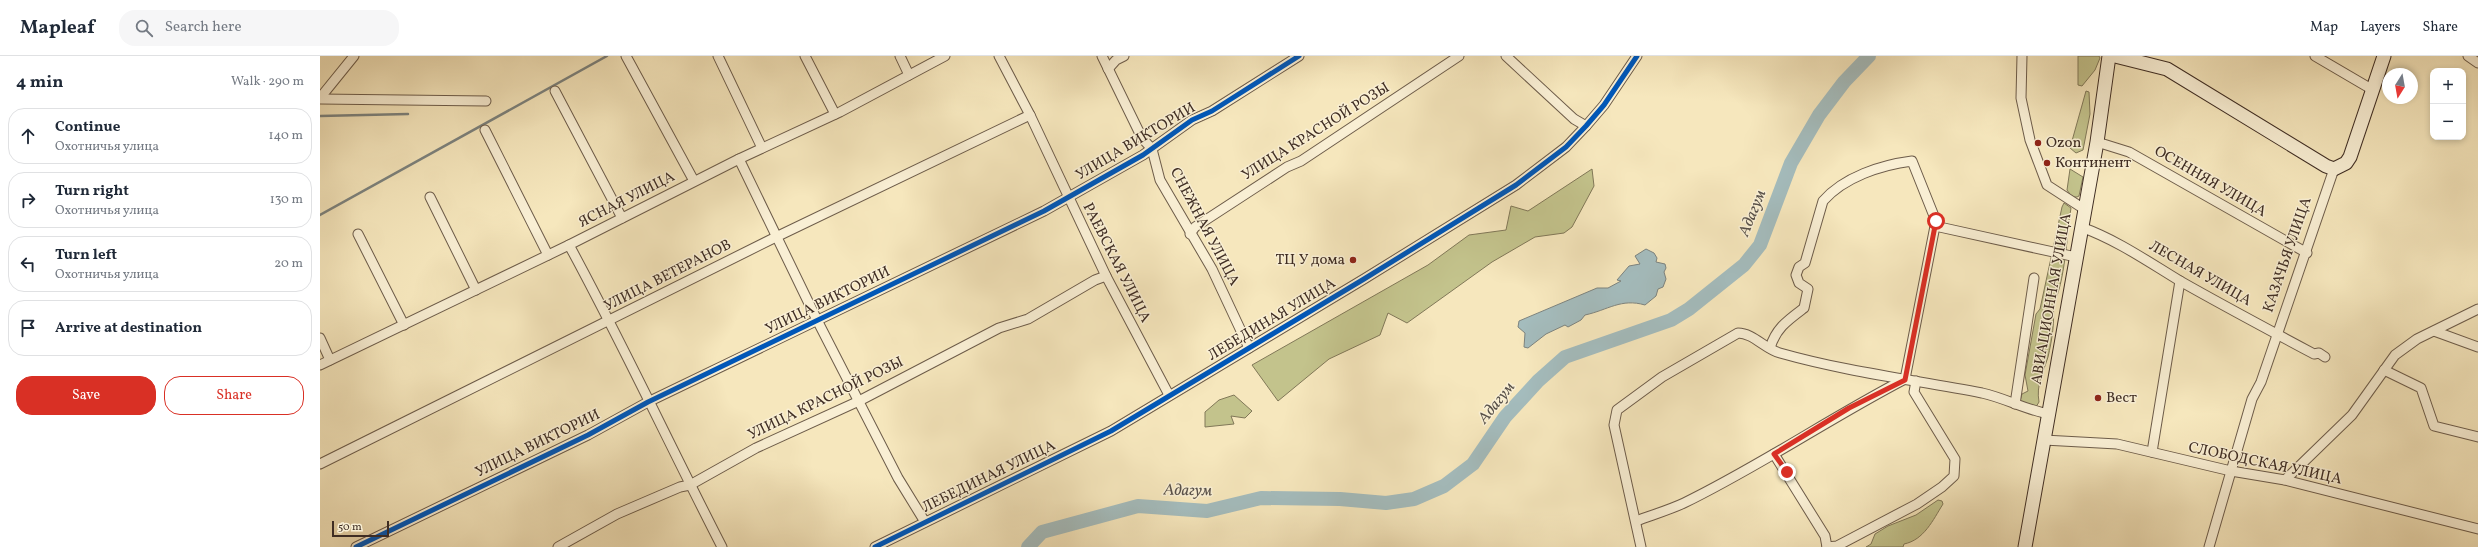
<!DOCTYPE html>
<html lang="en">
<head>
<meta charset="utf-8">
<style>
  :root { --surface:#fff; --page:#f6f6f7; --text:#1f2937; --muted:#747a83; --line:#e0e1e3; --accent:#d93025 }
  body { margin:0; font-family:Vollkorn,serif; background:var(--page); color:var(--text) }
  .controls { position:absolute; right:12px; top:12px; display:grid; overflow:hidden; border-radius:8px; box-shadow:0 2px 6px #0003 }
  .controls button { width:36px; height:36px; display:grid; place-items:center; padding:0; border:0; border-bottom:1px solid var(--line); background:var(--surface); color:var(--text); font:20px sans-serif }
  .compass { position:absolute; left:2062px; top:12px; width:36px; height:36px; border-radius:50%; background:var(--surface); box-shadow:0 2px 6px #0003; rotate:191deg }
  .scale { position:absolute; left:12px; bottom:10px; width:57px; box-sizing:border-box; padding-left:4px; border:2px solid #3f2d23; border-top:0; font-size:11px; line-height:14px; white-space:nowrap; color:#3f2d23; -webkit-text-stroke:3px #f9efd4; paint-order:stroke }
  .stop { position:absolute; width:12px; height:12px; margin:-9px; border:3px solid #d93025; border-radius:50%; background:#fff }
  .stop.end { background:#d93025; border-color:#fff; box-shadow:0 1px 4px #0008 }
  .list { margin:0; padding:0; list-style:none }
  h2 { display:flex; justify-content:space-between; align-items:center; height:52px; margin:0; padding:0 16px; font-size:17px }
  h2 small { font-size:13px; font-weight:400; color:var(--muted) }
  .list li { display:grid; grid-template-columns:26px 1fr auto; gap:12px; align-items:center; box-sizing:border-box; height:56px; margin:0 8px 8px; padding:0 8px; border:1px solid var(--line); border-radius:16px }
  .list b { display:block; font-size:15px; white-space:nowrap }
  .list p { margin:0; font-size:13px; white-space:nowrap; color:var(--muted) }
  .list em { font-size:13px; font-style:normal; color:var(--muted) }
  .actions { display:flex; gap:8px; padding:12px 16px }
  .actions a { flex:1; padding:9px 0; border:1px solid var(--accent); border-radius:16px; text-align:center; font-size:14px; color:var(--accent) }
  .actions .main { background:var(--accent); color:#fff }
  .icon { flex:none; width:22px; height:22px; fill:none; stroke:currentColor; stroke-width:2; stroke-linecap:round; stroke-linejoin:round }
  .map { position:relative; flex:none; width:2158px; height:491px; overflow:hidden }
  header { display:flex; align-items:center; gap:24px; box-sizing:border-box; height:56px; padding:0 20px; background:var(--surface); border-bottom:1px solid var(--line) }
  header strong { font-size:19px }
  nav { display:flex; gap:22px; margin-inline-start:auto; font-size:14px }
  .search { width:280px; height:36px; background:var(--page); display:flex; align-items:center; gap:10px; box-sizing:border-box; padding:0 14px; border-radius:16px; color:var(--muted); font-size:15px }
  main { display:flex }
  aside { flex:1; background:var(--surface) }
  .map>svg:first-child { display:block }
  .green { fill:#c3c38c; stroke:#817858 }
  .water { fill:#a4bcbd; stroke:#7c837f }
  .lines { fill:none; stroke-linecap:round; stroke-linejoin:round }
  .stream { stroke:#7c837f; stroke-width:2.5 }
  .river { stroke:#a4bcbd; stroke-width:14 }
  .minor-casing { stroke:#6d5c4a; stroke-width:11 }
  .secondary-casing { stroke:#3f2d23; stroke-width:15 }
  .minor { stroke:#f9efd4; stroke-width:9 }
  .secondary { stroke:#f9efd4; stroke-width:13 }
  .cycleway-casing { stroke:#f9efd4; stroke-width:8 }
  .cycleway { stroke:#0057b8; stroke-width:5 }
  .route { stroke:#d93025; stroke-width:5 }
  .poi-dot { fill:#8f2418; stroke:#f9efd4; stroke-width:1.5 }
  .labels { text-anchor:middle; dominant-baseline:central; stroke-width:3; stroke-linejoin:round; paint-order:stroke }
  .street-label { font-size:15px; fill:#3f2d23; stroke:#f9efd4 }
  .poi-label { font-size:15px; fill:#3f2d23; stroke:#f9efd4; text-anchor:start }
  .water-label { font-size:16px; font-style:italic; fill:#58514a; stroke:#f9efd4 }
</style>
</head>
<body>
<header>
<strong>Mapleaf</strong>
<div class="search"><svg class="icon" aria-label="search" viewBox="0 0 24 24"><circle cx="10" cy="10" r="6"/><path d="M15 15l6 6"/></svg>Search here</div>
<nav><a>Map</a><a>Layers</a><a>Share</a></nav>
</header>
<main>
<aside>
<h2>4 min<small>Walk · 290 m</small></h2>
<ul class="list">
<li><svg class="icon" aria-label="ahead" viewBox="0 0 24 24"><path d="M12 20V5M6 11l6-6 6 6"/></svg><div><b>Continue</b><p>Охотничья улица</p></div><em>140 m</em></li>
<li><svg class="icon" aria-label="right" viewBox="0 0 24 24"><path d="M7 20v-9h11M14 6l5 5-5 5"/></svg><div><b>Turn right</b><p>Охотничья улица</p></div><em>130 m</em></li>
<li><svg class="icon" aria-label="left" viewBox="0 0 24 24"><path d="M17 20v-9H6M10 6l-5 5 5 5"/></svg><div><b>Turn left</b><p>Охотничья улица</p></div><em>20 m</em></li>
<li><svg class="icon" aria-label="arrive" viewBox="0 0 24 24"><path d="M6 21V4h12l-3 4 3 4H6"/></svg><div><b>Arrive at destination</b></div></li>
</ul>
<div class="actions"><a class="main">Save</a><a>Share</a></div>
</aside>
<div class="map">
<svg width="2158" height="491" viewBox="0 0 2158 491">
  <rect width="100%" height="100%" fill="#f6e7bd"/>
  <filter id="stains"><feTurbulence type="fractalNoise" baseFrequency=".005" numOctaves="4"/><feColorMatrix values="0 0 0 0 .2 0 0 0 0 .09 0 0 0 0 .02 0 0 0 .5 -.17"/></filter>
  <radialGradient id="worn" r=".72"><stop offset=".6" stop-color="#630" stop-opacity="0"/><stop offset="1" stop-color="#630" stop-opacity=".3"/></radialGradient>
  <g class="green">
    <path d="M1758,0H1779L1780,2L1775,14L1762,30L1758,29Z"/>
    <path d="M1766,35L1769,36L1770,58L1763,94L1756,97L1750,92Z"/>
    <path d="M1272,113L1274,130L1252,171L1244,177L1215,181L1172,206L1087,267L1068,257L1060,279L1009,303L958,345L932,309L1108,209L1149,179L1186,174L1191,150L1208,155Z"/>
    <path d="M1750,113L1763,121L1759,140L1757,141H1752L1747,134Z"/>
    <path d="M1744,147L1751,152C1747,176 1745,229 1733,248C1735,265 1732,284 1728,301C1723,317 1716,329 1719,346L1716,351L1711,352L1700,345L1702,338L1708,335L1705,319L1716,258L1720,253L1742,151Z"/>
    <path d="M914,339L932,355L925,362L911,360L914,368L885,371V356L899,344Z"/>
    <path d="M1618,444L1622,445L1623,448C1613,464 1604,484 1584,488L1583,491H1546L1551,488L1555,478L1568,470L1596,459Z"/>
  </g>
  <path class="water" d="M1326,193L1334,197L1337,202L1336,206L1345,208L1346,212L1344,216L1346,223L1343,231L1338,233L1336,240L1325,249C1301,242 1288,254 1265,259L1261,264L1248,271L1245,269L1226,278L1208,292L1204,291L1205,277L1198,271L1199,265L1277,232H1288L1301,225L1297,224L1309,210L1320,208L1315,200Z"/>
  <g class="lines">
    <g class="stream">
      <path d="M0,60L88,58"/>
      <path d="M0,159L287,0"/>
    </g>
    <path class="river" d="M708,491L722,476L818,450L887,455L941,442L1020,443L1066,447L1094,443L1124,430L1153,408L1185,361L1218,325L1245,301L1351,264L1369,253L1424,209L1440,189L1471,107L1499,59L1524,26L1549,0"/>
    <g class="minor-casing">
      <g id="minor">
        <path d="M306,0L374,125"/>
        <path d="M398,0L442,92"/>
        <path d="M485,0L515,58"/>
        <path d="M580,0L589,19"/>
        <path d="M679,0L710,59L786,220L849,339"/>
        <path d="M782,0L822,82L832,93L840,124L892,213L929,292"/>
        <path d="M1186,0L1254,63L1266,70"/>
        <path d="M1702,0L1701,42L1710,84L1727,129L1764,153"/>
        <path d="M1995,0L2053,34"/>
        <path d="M2148,0L2158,7"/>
        <path d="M788,13L796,4L804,0"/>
        <path d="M235,35L302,162"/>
        <path d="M0,42L34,0"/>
        <path d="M0,43L166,45"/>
        <path d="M165,74L228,199"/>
        <path d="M1777,86L1809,96L1987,197"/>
        <path d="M419,103L497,264L578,422L605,466"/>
        <path d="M110,141L156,234"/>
        <path d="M1615,170L1756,201"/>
        <path d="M1761,171C1797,184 1827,205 1860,225C1904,250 1949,274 1994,298L1999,297L2005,301"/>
        <path d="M38,178L84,269"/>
        <path d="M870,178L875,171L967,111L981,105L1139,0"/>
        <path d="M249,189C303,288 350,390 402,491"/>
        <path d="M2114,275L2158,291"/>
        <path d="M0,282L10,304"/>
        <path d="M0,309L249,189L419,103L520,56L625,0"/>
        <path d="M2064,314L2101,332L2114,370L2158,381"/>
        <path d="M1695,348L1714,222"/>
        <path d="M1724,384L1797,388L1911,415L1965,424L2158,473"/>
        <path d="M1832,396L1860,225"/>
        <path d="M1454,398L1505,480L1507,491"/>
        <path d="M0,408L456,181L710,59"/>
        <path d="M1965,424L2032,359L2075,299L2097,283L2158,253"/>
        <path d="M1316,465C1332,459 1349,454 1364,447C1440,410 1510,362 1585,323L1616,165L1592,105C1561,109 1524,121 1503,145L1485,207L1479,211L1476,219L1479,227L1488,233L1484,252C1468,264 1456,272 1450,292"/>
        <path d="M36,491L268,379L328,346L724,155L823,99L872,64L892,55L979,0"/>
        <path d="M238,491L297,458L360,431L370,429L436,392L539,345L679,272L708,263L775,224L786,220"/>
        <path d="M555,491L791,375L1044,223L1196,129L1246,91L1266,70L1284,49L1317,0"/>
        <path d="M1321,491L1294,369L1297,354L1342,321L1418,277C1433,277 1445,293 1460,297C1527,316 1595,324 1662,337C1685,342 1706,354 1729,358"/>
        <path d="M1507,491L1517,490L1597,448L1622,431L1634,420L1635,403L1594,336L1596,325"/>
        <path d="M1889,491L1932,343L1941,326L2014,113"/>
      </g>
    </g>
    <g class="secondary-casing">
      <g id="secondary">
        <path d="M1795,0L1847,13L2006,110L2014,113L2026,107L2030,101L2064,0"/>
        <path d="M1705,491L1777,86L1789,0"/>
      </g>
    </g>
    <use href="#minor" class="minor"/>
    <use href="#secondary" class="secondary"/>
    <g class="cycleway-casing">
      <g id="cycleway">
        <path d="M36,491L268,379L328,346L724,155L823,99L872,64L892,55L979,0"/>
        <path d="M555,491L791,375L1044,223L1196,129L1246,91L1266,70L1284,49L1317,0"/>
      </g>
    </g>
    <use href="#cycleway" class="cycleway"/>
  </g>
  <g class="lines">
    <path class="route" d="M1467,416L1454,398L1529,352L1585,324L1616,165"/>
  </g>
  <g class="poi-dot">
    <circle cx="1718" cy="87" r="4"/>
    <circle cx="1727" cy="107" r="4"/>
    <circle cx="1033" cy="204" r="4"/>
    <circle cx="1778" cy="342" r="4"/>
  </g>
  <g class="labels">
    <g class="street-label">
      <text transform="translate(996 76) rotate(-32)">УЛИЦА КРАСНОЙ РОЗЫ</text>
      <text transform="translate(816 86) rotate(-31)">УЛИЦА ВИКТОРИИ</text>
      <text transform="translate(1890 126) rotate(30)">ОСЕННЯЯ УЛИЦА</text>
      <text transform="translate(307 144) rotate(-27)">ЯСНАЯ УЛИЦА</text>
      <text transform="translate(884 171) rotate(62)">СНЕЖНАЯ УЛИЦА</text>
      <text transform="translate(1968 199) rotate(-71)">КАЗАЧЬЯ УЛИЦА</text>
      <text transform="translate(796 207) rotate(63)">РАЕВСКАЯ УЛИЦА</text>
      <text transform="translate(1880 218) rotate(30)">ЛЕСНАЯ УЛИЦА</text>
      <text transform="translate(348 220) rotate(-27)">УЛИЦА ВЕТЕРАНОВ</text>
      <text transform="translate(1732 243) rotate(-80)">АВИАЦИОННАЯ УЛИЦА</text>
      <text transform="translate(508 245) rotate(-26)">УЛИЦА ВИКТОРИИ</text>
      <text transform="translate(952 264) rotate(-31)">ЛЕБЕДИНАЯ УЛИЦА</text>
      <text transform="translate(506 343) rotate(-26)">УЛИЦА КРАСНОЙ РОЗЫ</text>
      <text transform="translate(218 388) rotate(-26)">УЛИЦА ВИКТОРИИ</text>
      <text transform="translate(1945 408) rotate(12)">СЛОБОДСКАЯ УЛИЦА</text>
      <text transform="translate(669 421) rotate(-26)">ЛЕБЕДИНАЯ УЛИЦА</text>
    </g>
    <g class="poi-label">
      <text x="1726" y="87">Ozon</text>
      <text x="1735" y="107">Континент</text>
      <text x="1025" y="204" text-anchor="end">ТЦ У дома</text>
      <text x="1786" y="342">Вест</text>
    </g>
    <g class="water-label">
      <text transform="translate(1433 157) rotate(-68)">Адагум</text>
      <text transform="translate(1177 347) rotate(-51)">Адагум</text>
      <text transform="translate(868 435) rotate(1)">Адагум</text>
    </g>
  </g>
  <rect width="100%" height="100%" filter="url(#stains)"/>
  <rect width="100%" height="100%" fill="url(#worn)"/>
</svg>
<div class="controls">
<button>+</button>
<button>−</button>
</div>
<svg class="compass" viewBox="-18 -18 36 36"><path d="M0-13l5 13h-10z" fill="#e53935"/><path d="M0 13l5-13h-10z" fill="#747a83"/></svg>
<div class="scale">50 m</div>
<div class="stop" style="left:1616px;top:165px"></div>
<div class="stop end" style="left:1467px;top:416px"></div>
</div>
</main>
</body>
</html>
